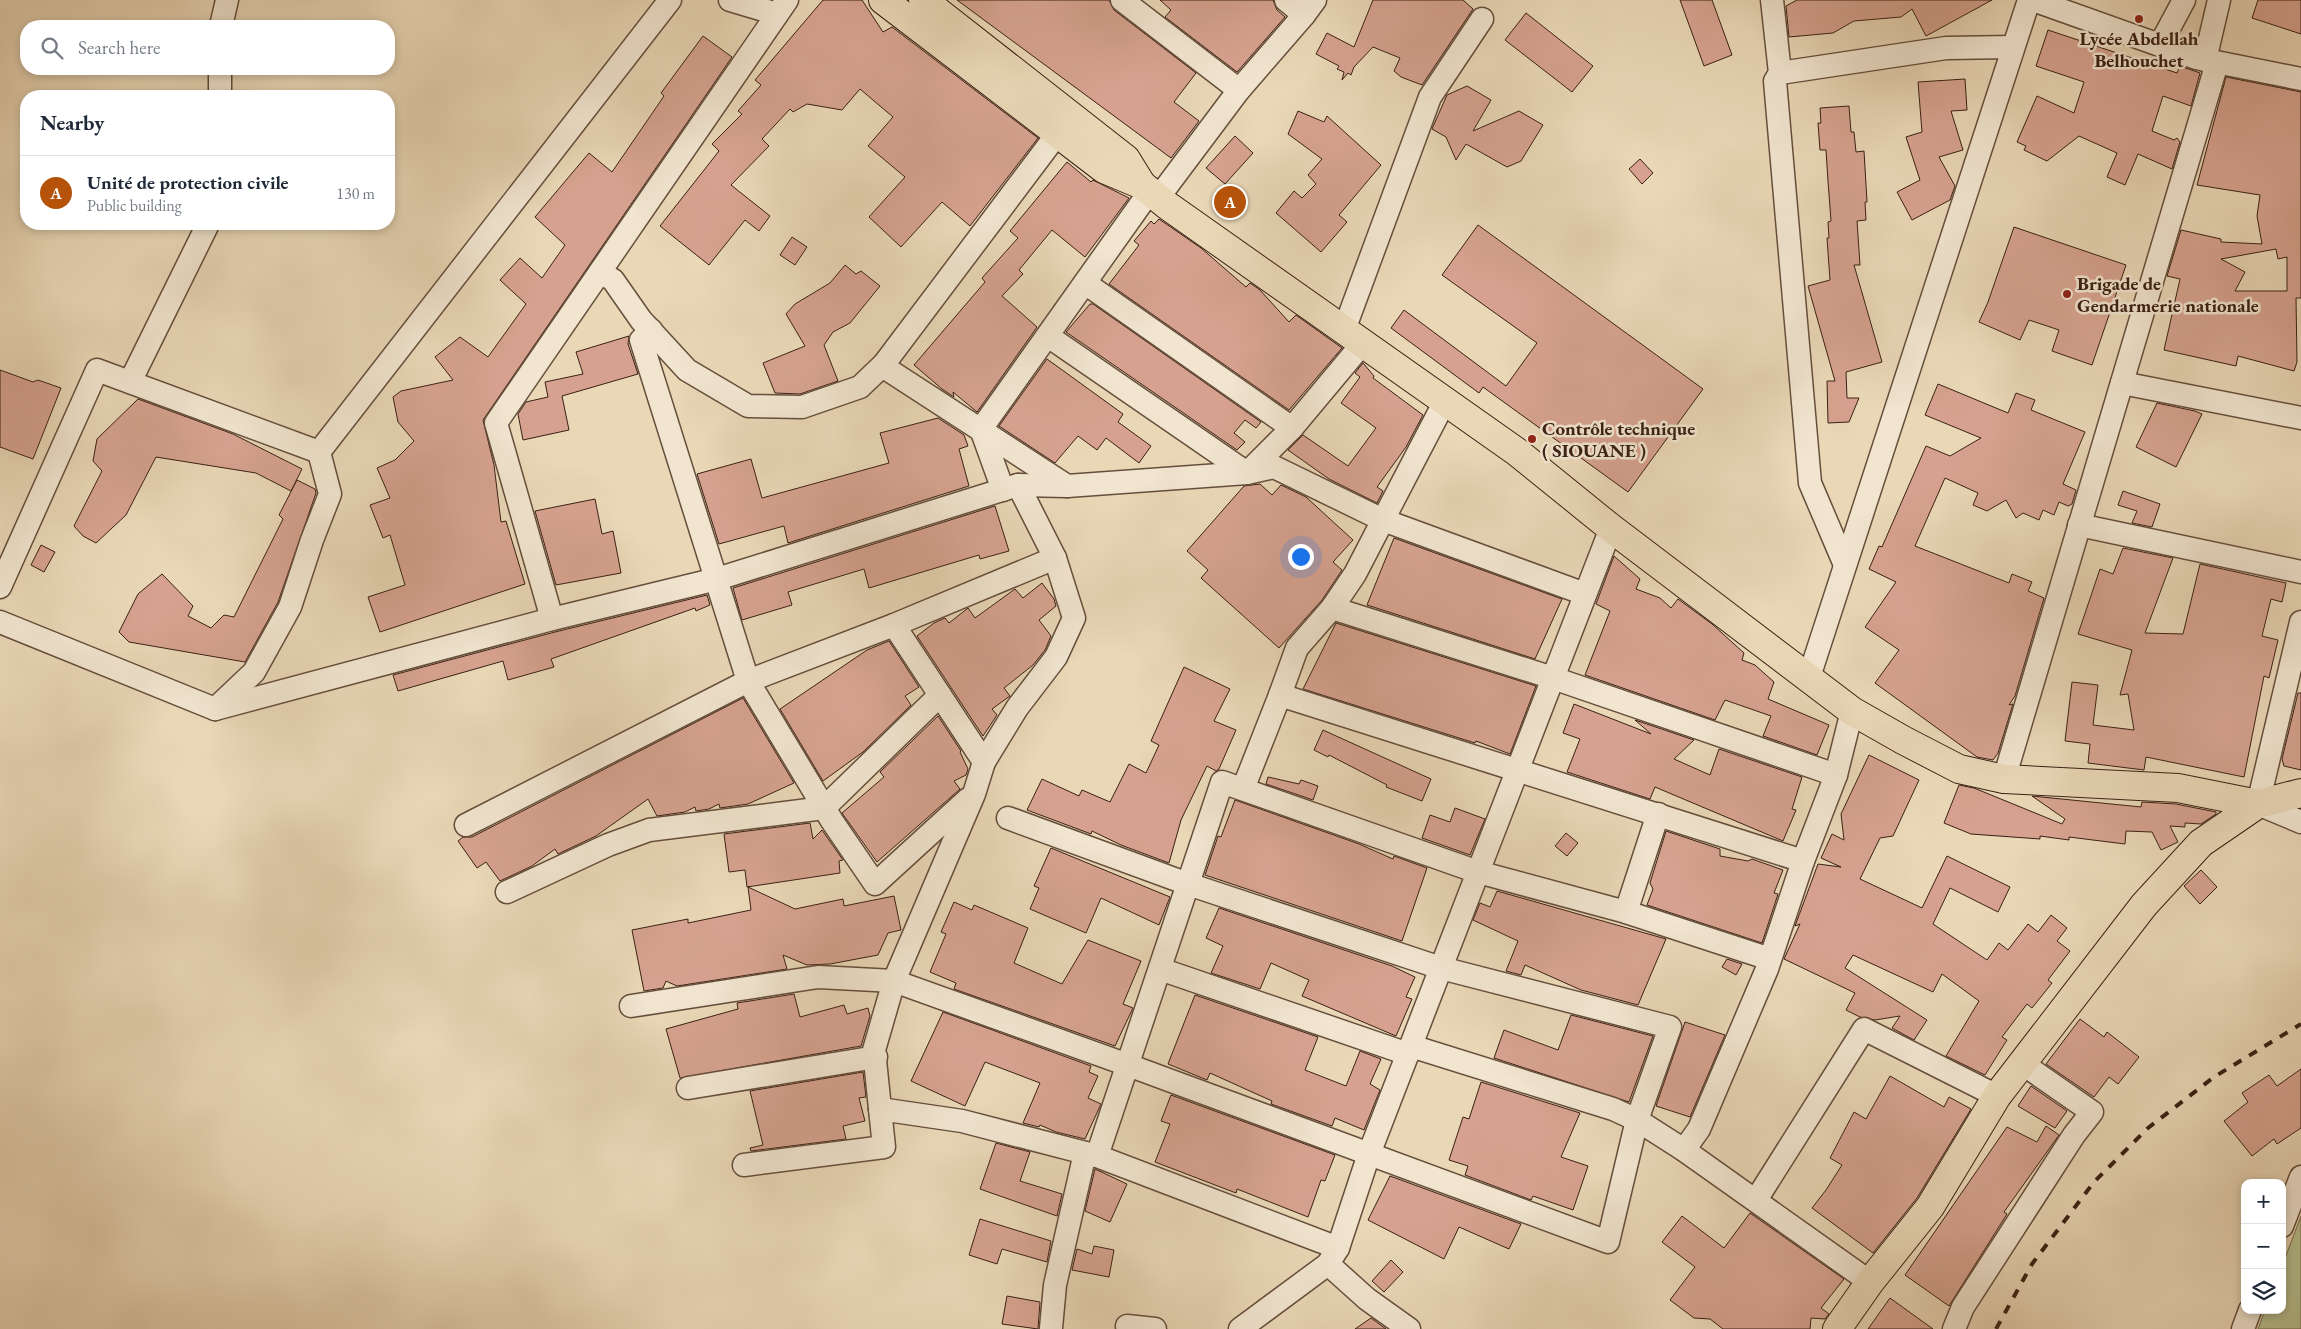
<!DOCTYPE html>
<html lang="en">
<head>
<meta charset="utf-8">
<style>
  :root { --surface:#fff; --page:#f6f6f7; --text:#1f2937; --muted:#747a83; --line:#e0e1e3; --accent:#b45309 }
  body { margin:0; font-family:"EB Garamond",serif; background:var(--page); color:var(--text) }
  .controls { position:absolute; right:15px; bottom:15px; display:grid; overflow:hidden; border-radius:10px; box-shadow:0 2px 8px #0003 }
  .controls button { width:45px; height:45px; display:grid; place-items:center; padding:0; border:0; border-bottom:1px solid var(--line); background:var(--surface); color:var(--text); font:25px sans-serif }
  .you { position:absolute; left:1300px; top:556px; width:18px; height:18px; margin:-12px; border:4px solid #fff; border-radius:50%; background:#1a73e8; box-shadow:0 0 0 8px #1a73e833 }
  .badge { display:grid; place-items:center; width:32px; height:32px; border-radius:50%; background:var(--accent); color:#fff; font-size:16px; font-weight:700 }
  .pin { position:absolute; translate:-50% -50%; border:2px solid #fff; box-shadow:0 1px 5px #0006 }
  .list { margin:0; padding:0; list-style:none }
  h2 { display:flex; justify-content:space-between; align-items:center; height:65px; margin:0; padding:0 20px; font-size:21px }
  h2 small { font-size:16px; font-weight:400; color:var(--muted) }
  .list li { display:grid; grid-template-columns:32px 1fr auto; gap:15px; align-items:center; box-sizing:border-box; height:75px; padding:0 20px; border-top:1px solid var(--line) }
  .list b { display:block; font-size:19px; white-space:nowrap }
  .list p { margin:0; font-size:16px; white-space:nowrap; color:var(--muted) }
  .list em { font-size:16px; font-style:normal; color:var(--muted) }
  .icon { flex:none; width:28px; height:28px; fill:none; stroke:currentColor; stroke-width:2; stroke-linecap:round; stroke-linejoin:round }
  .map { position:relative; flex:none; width:2301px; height:1329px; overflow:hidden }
  .search { position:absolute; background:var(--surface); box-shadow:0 2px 8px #0003; left:20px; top:20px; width:375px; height:55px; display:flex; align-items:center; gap:12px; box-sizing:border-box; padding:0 18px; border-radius:20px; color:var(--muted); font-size:19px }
  .panel { position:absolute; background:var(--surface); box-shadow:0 2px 8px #0003; left:20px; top:90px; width:375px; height:140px; border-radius:20px }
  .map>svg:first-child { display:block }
  .green { fill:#b6be8e; stroke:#786f51 }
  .building { fill:#d6a28f; stroke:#3a2014; fill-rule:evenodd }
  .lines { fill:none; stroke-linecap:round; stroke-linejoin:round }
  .minor-casing { stroke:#664e3c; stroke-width:25 }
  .major-casing { stroke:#3a2014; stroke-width:30 }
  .minor { stroke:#f1e5d0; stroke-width:22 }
  .major { stroke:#e9d7b6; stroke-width:28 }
  .rail { stroke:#3a2014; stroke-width:4; stroke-dasharray:9 9; stroke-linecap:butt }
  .poi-dot { fill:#8f2418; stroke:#f1e5d0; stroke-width:2 }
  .labels { text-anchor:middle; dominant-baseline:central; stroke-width:5; stroke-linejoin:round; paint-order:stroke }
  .poi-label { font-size:19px; font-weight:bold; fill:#3a2014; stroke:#f1e5d0; text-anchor:start }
</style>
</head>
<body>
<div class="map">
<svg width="2301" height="1329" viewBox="0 0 2301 1329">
  <rect width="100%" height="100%" fill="#e9d7b6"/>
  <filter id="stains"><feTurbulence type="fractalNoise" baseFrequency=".004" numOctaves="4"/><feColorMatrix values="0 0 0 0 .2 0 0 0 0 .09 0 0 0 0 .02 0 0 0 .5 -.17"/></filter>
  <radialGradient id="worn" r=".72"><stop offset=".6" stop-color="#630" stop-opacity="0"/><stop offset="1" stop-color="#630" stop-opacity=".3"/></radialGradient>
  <path class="green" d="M2301,1216V1329H2258L2265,1310H2282V1266Z"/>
  <g class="building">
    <path d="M823,0H862L883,32L892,27L1038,138L970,226L942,202L901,247L869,217L905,177L868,146L893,117L860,89L842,110L807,104L793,112L790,109L762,139L769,146L731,185L770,216L759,231L745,220L709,265L660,226L719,151L712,144L742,114L738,111L761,85L755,80Z"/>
    <path d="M957,0H1109L1114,10L1196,73L1174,102L1199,121L1171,158Z"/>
    <path d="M1160,0H1273L1277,10L1285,17L1237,72L1165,17L1171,10Z"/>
    <path d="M1373,0H1463L1473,9L1422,85L1401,77L1394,71L1400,58L1373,47L1354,67L1351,75L1348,73L1342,80L1344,72L1337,69L1339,66L1316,54L1327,33L1354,47Z"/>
    <path d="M1680,0H1712L1732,55L1704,66Z"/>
    <path d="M1797,0H1992L1926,36L1912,9L1901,17L1854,21L1833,33L1789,37L1786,6Z"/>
    <path d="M2258,0H2301V34L2252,18Z"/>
    <path d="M1526,13L1593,66L1572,92L1505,40Z"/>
    <path d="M2048,30L2177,73L2180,66L2200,73L2191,106L2163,96L2152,131L2174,140L2177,138L2180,142L2172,169L2138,154L2125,185L2107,177L2117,153L2079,136L2047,161L2024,150L2026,146L2017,142L2037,96L2074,113L2084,82L2036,66Z"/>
    <path d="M703,36L732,57L483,420L494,465L501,522L506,521L525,584L380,632L368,597L405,585L390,535L383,538L370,505L390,498L377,468L395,460L414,441L398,422L393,397L401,391L453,380L435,357L460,337L488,357L526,304L500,280L520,258L542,278L565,245L535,217L589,153L612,172L664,96L661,93Z"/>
    <path d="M2226,77L2301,92V298H2296L2297,362L2294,371L2238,356L2236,366L2164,350L2180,279L2167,276L2181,230L2221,239V242L2262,244L2257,216L2260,195L2197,185ZM2276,249L2278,259L2287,257V291H2235L2245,272L2221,259Z"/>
    <path d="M1965,79L1967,110L1951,111L1963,150L1939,157L1955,186L1950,200L1912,220L1897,192L1920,180L1906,137L1922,132L1918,82Z"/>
    <path d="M1467,86L1491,100L1473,131L1519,111L1543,125L1521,161L1507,167L1466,144L1456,160L1446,137L1432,129L1447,95Z"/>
    <path d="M1849,106L1851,132H1854L1856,152L1864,151L1867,202H1865L1866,220L1857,221L1860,265H1854L1882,362L1846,372L1847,398H1859L1849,422L1828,423L1827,381H1835L1808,286L1830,280L1827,238H1829L1828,222L1831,221L1828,181L1826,150H1820L1818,123H1821L1820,108Z"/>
    <path d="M1298,111L1324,122L1327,116L1381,165L1339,215L1347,222L1321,252L1276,213L1294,191L1302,198L1316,184L1308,175L1322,159L1288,134Z"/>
    <path d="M1235,136L1253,153L1225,184L1206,168Z"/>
    <path d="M1640,159L1653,173L1642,184L1629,169Z"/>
    <path d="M1067,162L1091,182L1093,180L1129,198L1085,257L1052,230L1019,270L1023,274L1002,296L1037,327L977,412L953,392L954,397L942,389L914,365L985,282L982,278L1018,238L1010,231Z"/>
    <path d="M1159,219L1201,248L1246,287L1250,283L1260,290L1289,322L1296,315L1342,348L1289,410L1109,284L1139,245L1134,241L1151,221L1154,224Z"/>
    <path d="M1478,225L1703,389L1628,492L1483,387L1479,393L1391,328L1404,310L1506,386L1537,343L1442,275Z"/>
    <path d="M2014,227L2126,265L2092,365L2052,351L2059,330L2029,320L2020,340L1979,322L1988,302Z"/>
    <path d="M792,237L807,247L795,265L780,255Z"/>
    <path d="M845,265L856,274L861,271L880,286L850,323L833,332L824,345L838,381L800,394L775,393L763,363L805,346L786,314L795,304L830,283Z"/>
    <path d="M1090,304H1093L1261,422L1256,428L1245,420L1234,433L1245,442L1237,450L1066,332Z"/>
    <path d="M629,336L628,344L638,374L562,396L569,430L523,440L518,414L526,402L548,397L545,382L583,374L576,352Z"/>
    <path d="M1047,359L1123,414L1118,422L1151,446L1139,463L1106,438L1097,450L1078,436L1055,463L999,426Z"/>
    <path d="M1363,363L1374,376L1373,378L1423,415L1406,447L1377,487L1383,491L1377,503L1329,479L1288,450L1303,435L1348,466L1376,428L1341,403L1360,377L1355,373Z"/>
    <path d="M0,370L33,382L38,380L61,388L33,459L0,447Z"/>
    <path d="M1938,384L2008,413L2016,393L2035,400L2031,410L2085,432L2063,484L2076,490L2072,504L2068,506L2059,502L2054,515L2043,510L2039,520L2023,513L2016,518L2006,500L1987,511L1973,505L1978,493L1945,478L1915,546L2009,583L2012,574L2032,582L2028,591L2044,598L2015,696L2009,705L2013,704L1998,753L1993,760L1977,757L1875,683L1899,650L1865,627L1896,582L1869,569L1879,546L1882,547L1926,446L1950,456L1981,438L1925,415Z"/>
    <path d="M138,399L233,434L302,469L291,491L256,473L156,457L126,515L96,543L83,536L74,526L102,471L93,461L97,439Z"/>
    <path d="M2157,403L2195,411L2202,414L2176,467L2136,447Z"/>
    <path d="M938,418L964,435L968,446L959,449L969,486L788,543L784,526L719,544L697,474L751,459L762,498L889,463L880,433Z"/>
    <path d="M297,480L315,489L316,493L278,602L245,662L129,642L119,632L138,594L162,574L193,606L188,616L211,628L224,615L234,617L283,519L279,515Z"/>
    <path d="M1260,484L1272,495L1281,485L1306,497L1353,540L1333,562L1342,570L1322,600L1279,648L1201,578L1208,570L1187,551L1244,486Z"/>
    <path d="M2123,491L2160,504L2152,527L2132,523L2137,511L2118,505Z"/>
    <path d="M595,499L602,534L613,531L621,573L556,585L535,511Z"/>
    <path d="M995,506L1009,551L980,559L979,555L869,588L864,569L788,592L792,605L742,620L733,588Z"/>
    <path d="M1394,538L1562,599L1535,659L1367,605Z"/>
    <path d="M41,545L55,552L44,572L31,565Z"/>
    <path d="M2123,548L2173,558L2145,633L2183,634L2200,564L2286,583L2282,602L2271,599L2262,636L2278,640L2269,678L2264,676L2244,777L2146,757L2144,770L2088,763L2090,744L2065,741L2072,682L2098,685L2093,725L2134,730L2128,694L2120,695L2132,650L2078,634L2100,569L2113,574Z"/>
    <path d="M1614,556L1640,579L1636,589L1660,598L1671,608L1678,599L1712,624L1744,653L1742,660L1755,665L1774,682L1768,699L1829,725L1817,755L1763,736L1771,716L1725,700L1715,720L1585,675L1610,611L1596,604Z"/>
    <path d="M1042,583L1054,599L1056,606L1039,620L1051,636L1045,650L1033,665L1004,688L1010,696L992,709L997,715L983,736L917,636L934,623L945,618L949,623L968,608L975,618L1015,589L1023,598Z"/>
    <path d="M707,595L710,605L696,611L695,608L551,659L554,667L508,680L503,661L398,691L393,675L555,632Z"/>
    <path d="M1336,623L1536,686L1510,754L1476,741L1475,743L1303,689Z"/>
    <path d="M889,641L919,687L905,696L911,705L863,752L823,781L780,709L867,650Z"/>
    <path d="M1184,667L1230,689L1214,721L1236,730L1219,769L1216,771L1207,766L1181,820L1169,863L1121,845L1092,831L1091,834L1027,810L1042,779L1079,796L1082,790L1110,802L1129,764L1146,773L1159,745L1151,741Z"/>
    <path d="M2298,693H2301V770L2284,766L2282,759Z"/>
    <path d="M743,698L794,783L748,804L720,808L719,804L709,809L696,811L695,807L685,812L657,816L648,799L596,836L558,854L555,849L532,866L500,881L486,862L477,868L458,841L463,837H472Z"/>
    <path d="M1574,704L1651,734L1635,720L1694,740L1674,759L1710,775L1719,749L1802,777L1792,809L1796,810L1783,841L1655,787L1650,799L1567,772L1580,739L1563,733Z"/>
    <path d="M938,716L961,751L960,752L968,769L966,775L954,781L960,789L877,862L842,813L884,777L880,772Z"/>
    <path d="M1323,730L1431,779L1422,801L1386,787L1387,785L1329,755L1328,757L1314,750Z"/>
    <path d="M1869,755L1919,780L1893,836L1880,838L1860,879L1922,908L1947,856L2010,887L1998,912L1950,888L1933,924L1987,960L1999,943L2008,950L2028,924L2038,932L2051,915L2067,928L2057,941L2070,951L2048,980L2052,983L2032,1008L2027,1004L2002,1037L2007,1040L1985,1075L1946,1056L1979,1001L1942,974L1933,992L1853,955L1845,968L1927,1020L1914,1040L1892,1028L1900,1016L1875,1020L1860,1017L1846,1010L1855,993L1784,959L1800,924L1795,926L1818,864L1841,867L1821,858L1832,834L1844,840L1841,814Z"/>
    <path d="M1268,777L1299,784L1301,780L1318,786L1313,800L1266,784Z"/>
    <path d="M1959,785L1974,788L2062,824L2065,819L2032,796L2141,807L2142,802L2176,804L2216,812V814L2201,824L2185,823V827L2170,826L2178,842L2161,850L2152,832L2126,831L2125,844L2069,837V840L2040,836V839L1971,834L1944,823Z"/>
    <path d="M1235,800L1359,844L1393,859L1394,856L1427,868L1402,941L1205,875L1218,836L1221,837Z"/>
    <path d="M1455,808L1485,819L1470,855L1422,838L1430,815L1450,822Z"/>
    <path d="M810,823L813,839L822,830L843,860L839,861L840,873L747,887L745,870L729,872L724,834Z"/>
    <path d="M1666,831L1720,849V856L1748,861L1752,859L1783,870L1774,893L1778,894L1762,943L1647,905L1653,889L1650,883Z"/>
    <path d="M1566,833L1578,843L1567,856L1555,846Z"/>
    <path d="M1051,848L1170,897L1159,925L1101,898L1086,933L1030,909L1039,888L1034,886Z"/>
    <path d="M2201,870L2217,887L2200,904L2184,886Z"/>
    <path d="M748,887L795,909L843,899L844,906L894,896L901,930L888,933L878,955L830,964L807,965L783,955L787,969L677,986L666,981L663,988L644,991L632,930L688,919V923L751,910Z"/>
    <path d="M1497,891L1666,939L1638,1005L1581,990L1525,965L1521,975L1506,971L1518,941L1473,920L1480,903L1490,907Z"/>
    <path d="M954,902L972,910L974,905L1028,928L1014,963L1062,984L1088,940L1141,961L1123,1004L1133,1008L1115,1046L954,989L956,983L930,972L946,934L941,932Z"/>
    <path d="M1219,908L1392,966L1415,977L1406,997L1412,999L1396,1036L1302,996L1309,980L1271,963L1260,989L1211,973L1223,946L1206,938Z"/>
    <path d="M1727,959L1742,964L1736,975L1722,967Z"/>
    <path d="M794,994L800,1017L844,1005L847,1014L868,1008L870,1016L861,1046L680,1078L666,1029L738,1009L737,1003Z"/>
    <path d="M1195,995L1318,1037L1305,1070L1346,1086L1360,1051L1381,1059L1370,1084L1380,1090L1364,1130L1335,1118L1332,1126L1271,1104L1272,1101L1210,1073L1207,1080L1168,1064Z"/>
    <path d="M943,1012L1091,1066L1089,1072L1098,1076L1088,1098L1101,1104L1085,1139L1056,1132L1040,1125L1039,1127L1023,1123L1040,1083L985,1062L965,1106L911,1081Z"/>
    <path d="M1571,1015L1653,1036L1629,1102L1494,1058L1504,1030L1558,1050Z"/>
    <path d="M2080,1019L2104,1037L2107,1032L2139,1057L2118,1084L2109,1077L2094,1097L2046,1064Z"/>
    <path d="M1685,1022L1725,1035L1690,1117L1656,1106Z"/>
    <path d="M2301,1069V1128L2277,1144L2274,1139L2252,1156L2224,1121L2248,1102L2242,1093L2269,1075L2277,1086Z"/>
    <path d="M863,1072L866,1097L859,1098L865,1121L843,1126L846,1139L751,1151L750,1148L763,1145L750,1091Z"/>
    <path d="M1890,1076L1944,1107L1949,1097L1971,1109L1917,1198L1873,1253L1812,1208L1826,1190L1842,1165L1830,1158L1854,1112L1866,1119Z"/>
    <path d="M1481,1082L1580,1113L1561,1157L1588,1166L1573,1210L1533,1196L1531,1200L1465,1175L1468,1166L1449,1160L1463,1117L1469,1119Z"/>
    <path d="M2031,1086L2067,1111L2055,1128L2018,1106Z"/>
    <path d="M1171,1095L1335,1155L1325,1181L1321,1180L1308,1217L1237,1189L1236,1193L1155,1162L1170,1124L1161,1121Z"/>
    <path d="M2046,1126L2059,1135L2004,1212L2007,1214L1949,1306L1905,1275L2007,1127L2037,1142Z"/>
    <path d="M996,1143L1030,1152L1020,1181L1062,1194L1057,1216L980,1189Z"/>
    <path d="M1095,1169L1127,1184L1110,1222L1085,1211Z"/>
    <path d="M1390,1176L1521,1224L1509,1249L1459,1227L1444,1259L1368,1220Z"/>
    <path d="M1750,1213L1844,1279L1821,1308L1829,1314L1825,1319L1811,1318L1810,1329H1723L1710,1319L1694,1318L1670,1300L1695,1267L1662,1242L1682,1216L1724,1248Z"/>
    <path d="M980,1219L1051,1241L1047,1262L1002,1249L997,1264L969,1255Z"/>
    <path d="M1094,1246L1114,1250L1109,1277L1072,1270L1077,1249L1092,1254Z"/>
    <path d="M1391,1260L1403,1272L1384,1292L1372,1281Z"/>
    <path d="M1007,1296L1040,1302L1038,1329L1002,1324Z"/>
    <path d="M1890,1298L1933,1329H1868Z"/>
    <path d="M1371,1318L1386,1329H1355Z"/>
  </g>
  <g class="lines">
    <g class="minor-casing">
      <g id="minor">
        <path d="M730,0L777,14"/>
        <path d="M1122,0L1239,90"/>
        <path d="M1286,0L1304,15L1315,0"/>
        <path d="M1772,0L1780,73"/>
        <path d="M2033,0L2196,58L2301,79"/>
        <path d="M221,26L227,0"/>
        <path d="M2160,45L2184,0"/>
        <path d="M2205,60L2219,0"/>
        <path d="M220,69V96"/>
        <path d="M1158,198L1239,90L1304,15"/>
        <path d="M600,272L613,280L641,320L687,370L748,406L802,407L860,387L884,364L1058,133"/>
        <path d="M1085,283L1292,428"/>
        <path d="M651,330L641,340L748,681L832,821L875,884L968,799"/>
        <path d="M1344,330L1430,97L1482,19"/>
        <path d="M1048,336L1247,473L1292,428L1363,343"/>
        <path d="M884,364L890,371L1067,486"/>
        <path d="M130,382L208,224"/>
        <path d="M2122,383L2301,418"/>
        <path d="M319,452L670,0"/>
        <path d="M1018,485L1055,558L1074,618L1056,657L1017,708L984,762L974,794L894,981L874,1050L880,1109L962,1121L1097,1156L1338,1248L1328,1264L1367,1299L1409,1329"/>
        <path d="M1003,490L981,429L1150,191"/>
        <path d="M2079,525L2301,572"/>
        <path d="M1845,565L1810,483L1775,81L1780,73L1946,48L2013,47"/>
        <path d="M0,587L97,370L319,452"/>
        <path d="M1585,594L1383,520L1355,574L1332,608L1553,678L1836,775"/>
        <path d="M552,619L496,423L787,0"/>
        <path d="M0,622L215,709L254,672L290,607L312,540L330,494L319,452"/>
        <path d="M2301,622L2258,804L2301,822"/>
        <path d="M894,625L984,762"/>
        <path d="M1809,677L2029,0"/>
        <path d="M1280,695L1297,648L1332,608"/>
        <path d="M215,709L552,619L717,579L1018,485L1067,486L1247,473L1274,467L1383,520L1445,401"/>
        <path d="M1852,711L1836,775L1803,861L1767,969L1699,1129L1684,1150L1870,1282"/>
        <path d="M2004,779L2217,63"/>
        <path d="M1243,789L1280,695L1803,861"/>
        <path d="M466,825L748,681L894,625L1055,558"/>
        <path d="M507,892L608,845L649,830L824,808L940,695"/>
        <path d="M1626,912L1770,959"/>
        <path d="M1160,969L1408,1054"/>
        <path d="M631,1006L818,977L894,981L1128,1065L1608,1242L1637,1120L1670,1027L1441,968L1188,884L1008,818"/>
        <path d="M1411,1046L1613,1109L1637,1120L1684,1150"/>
        <path d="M688,1088L876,1057"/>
        <path d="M1097,1156L1222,782L1478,872L1626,912L1658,814"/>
        <path d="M744,1165L884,1147L880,1109"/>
        <path d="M1756,1200L1864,1029L1997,1096"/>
        <path d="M2282,1226L2301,1177"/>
        <path d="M1338,1248L1369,1154L1611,528"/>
        <path d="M1127,1326L1155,1329"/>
        <path d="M1051,1328L1055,1285L1085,1153"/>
        <path d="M1240,1329L1328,1264"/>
        <path d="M1954,1329L1963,1307L2074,1135L2092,1112L2023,1064"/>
        <path d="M2243,1329L2250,1310"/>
      </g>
    </g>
    <g class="major-casing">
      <g id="major">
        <path d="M883,0L1104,169L1142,185L1168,206L1517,452L1611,528L1852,711L1903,740L1959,769L2004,779L2178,788L2258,804"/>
        <path d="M923,0L1126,159L1142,185"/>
        <path d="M1837,1329L1870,1282L1930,1207L1997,1096L2144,905L2201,843L2258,804L2301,793"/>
      </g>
    </g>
    <use href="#minor" class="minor"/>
    <use href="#major" class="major"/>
    <path class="rail" d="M1996,1329L2032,1264L2094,1182L2148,1128L2214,1077L2301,1024"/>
  </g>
  <g class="poi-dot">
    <circle cx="2139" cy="19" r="5"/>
    <circle cx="2067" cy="294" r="5"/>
    <circle cx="1532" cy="439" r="5"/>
  </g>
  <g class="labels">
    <g class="poi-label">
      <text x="2139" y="38" text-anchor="middle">Lycée Abdellah<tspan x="2139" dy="22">Belhouchet</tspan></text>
      <text x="2077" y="283">Brigade de<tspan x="2077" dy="22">Gendarmerie nationale</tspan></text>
      <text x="1542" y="428">Contrôle technique<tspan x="1542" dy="22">( SIOUANE )</tspan></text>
    </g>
  </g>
  <rect width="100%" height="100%" filter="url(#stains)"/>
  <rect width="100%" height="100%" fill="url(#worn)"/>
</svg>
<div class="controls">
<button>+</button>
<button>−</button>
<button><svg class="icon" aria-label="layers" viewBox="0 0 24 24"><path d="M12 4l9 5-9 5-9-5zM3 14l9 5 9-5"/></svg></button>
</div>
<div class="you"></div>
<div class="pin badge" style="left:1230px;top:202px">A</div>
<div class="search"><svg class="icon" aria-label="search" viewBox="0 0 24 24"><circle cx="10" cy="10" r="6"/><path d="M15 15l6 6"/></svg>Search here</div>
<section class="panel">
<h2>Nearby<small></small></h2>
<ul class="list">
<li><span class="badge">A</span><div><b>Unité de protection civile</b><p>Public building</p></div><em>130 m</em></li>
</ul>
</section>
</div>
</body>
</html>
